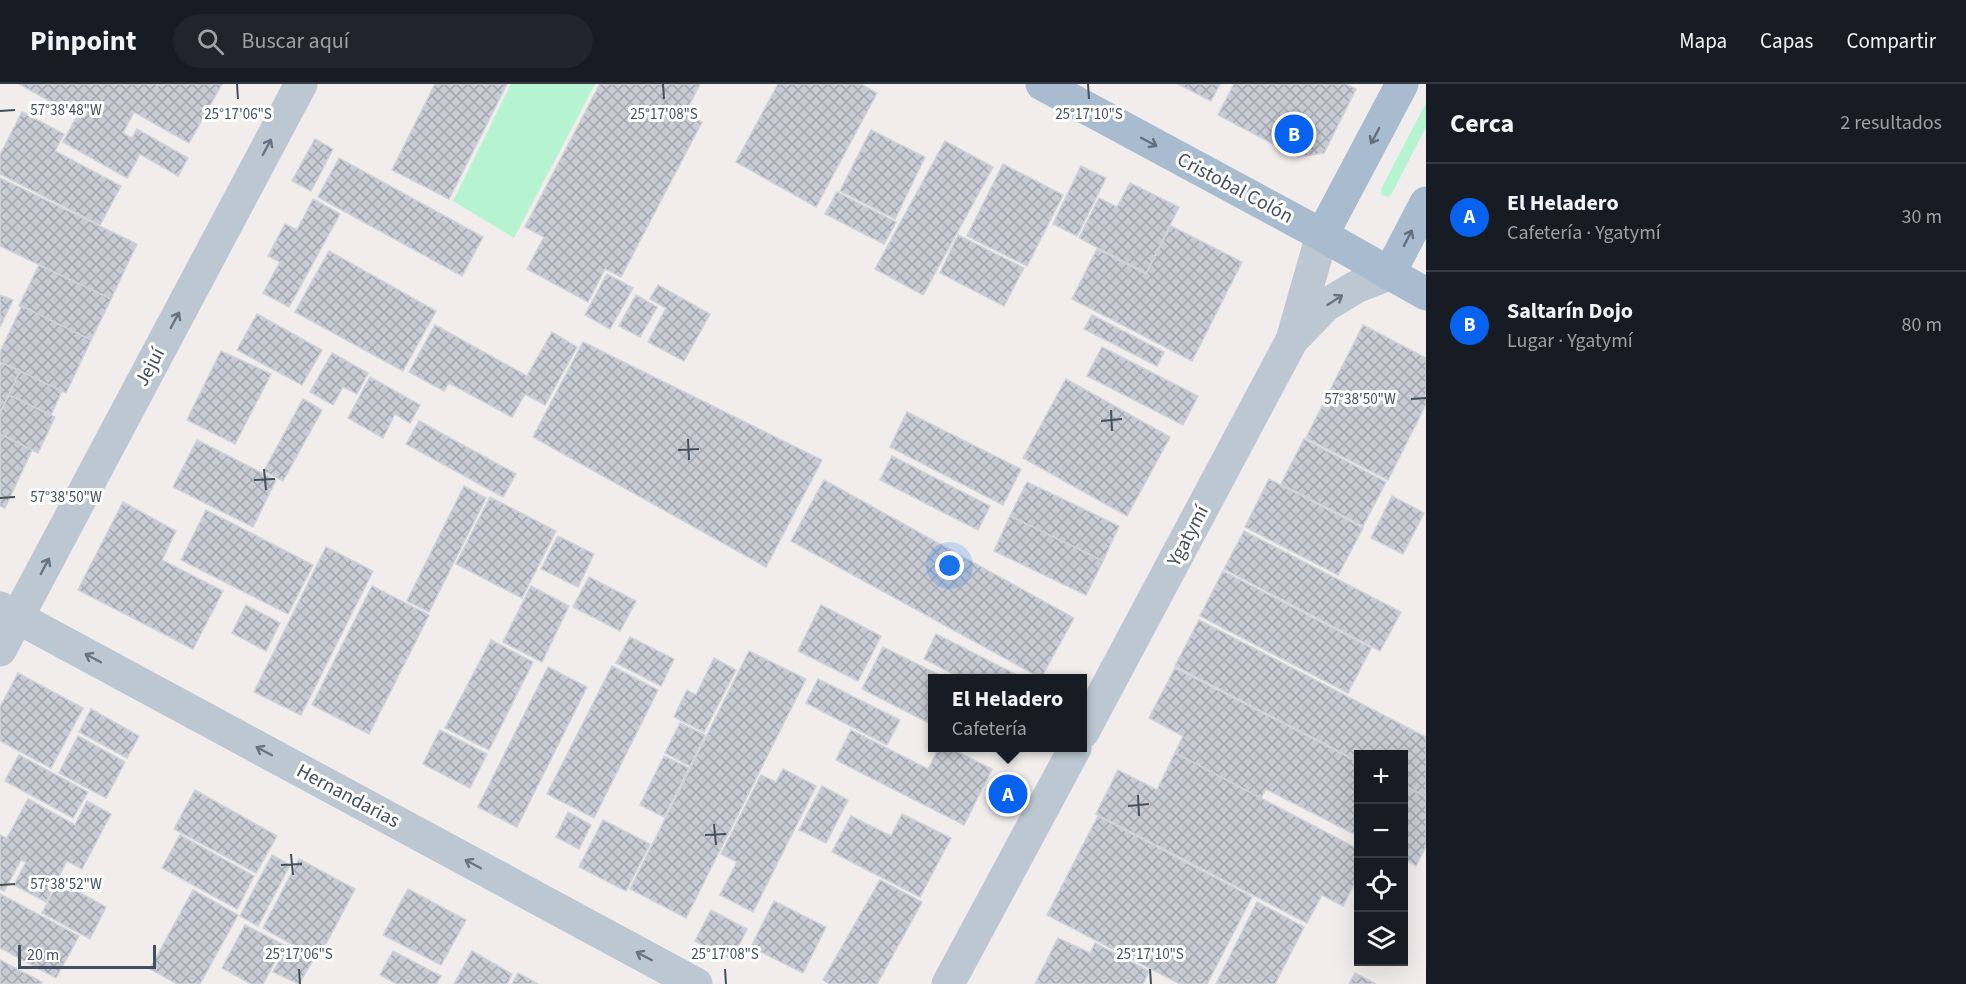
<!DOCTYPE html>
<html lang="es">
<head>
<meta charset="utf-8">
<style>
  :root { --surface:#171b24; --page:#20242c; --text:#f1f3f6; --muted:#9ea1a6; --line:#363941; --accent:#0763ef }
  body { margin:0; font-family:"Source Sans 3",sans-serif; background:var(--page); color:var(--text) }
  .controls { position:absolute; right:18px; bottom:18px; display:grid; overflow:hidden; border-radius:0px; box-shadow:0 6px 24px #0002 }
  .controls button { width:54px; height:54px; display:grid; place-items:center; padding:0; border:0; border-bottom:2px solid var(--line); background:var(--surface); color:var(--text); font:30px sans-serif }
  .scale { position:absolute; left:18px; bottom:15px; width:138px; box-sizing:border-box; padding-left:6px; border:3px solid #434f5c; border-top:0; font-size:16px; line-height:21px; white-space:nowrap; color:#434f5c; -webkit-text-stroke:4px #fff; paint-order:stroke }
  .you { position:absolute; left:950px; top:482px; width:21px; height:21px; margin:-15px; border:4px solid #fff; border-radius:50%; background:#1a73e8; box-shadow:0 0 0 9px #1a73e833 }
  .badge { display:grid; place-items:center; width:39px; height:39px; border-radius:50%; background:var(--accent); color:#fff; font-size:20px; font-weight:700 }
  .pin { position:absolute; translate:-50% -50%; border:3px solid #fff; box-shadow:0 2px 6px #0006 }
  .popup { position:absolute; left:928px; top:590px; width:159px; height:78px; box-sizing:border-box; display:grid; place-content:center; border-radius:0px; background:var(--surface); filter:drop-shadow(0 2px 4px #0005); font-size:20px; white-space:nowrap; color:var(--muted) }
  .popup b { font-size:22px; color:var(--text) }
  .popup::after { content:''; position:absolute; left:50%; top:100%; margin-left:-12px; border:12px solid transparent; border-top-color:var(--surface) }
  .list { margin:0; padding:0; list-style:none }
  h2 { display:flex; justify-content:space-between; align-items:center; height:78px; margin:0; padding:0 24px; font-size:26px }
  h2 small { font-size:20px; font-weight:400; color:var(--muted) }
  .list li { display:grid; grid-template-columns:39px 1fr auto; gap:18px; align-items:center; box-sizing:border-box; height:108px; padding:0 24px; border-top:2px solid var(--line) }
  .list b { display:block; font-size:22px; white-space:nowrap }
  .list p { margin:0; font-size:20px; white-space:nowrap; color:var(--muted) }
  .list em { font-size:20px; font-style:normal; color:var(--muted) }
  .icon { flex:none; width:33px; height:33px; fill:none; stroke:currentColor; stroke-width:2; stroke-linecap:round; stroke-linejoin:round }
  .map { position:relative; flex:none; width:1426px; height:900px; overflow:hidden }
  header { display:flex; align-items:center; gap:36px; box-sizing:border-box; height:84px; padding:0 30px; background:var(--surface); border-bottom:2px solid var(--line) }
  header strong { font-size:28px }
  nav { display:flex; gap:33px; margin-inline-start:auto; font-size:21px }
  .search { width:420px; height:54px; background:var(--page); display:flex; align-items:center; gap:15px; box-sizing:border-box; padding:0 21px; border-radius:33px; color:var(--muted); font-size:22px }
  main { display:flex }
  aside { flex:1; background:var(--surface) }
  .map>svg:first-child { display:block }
  .grass { fill:#b6f3d0 }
  .building { fill:url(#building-cross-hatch); stroke:#d0d2d9; stroke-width:1.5 }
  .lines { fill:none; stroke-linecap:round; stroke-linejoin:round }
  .minor { stroke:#bcc7d1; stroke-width:33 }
  .major { stroke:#a9bbcf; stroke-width:33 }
  .oneway { stroke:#626f7e }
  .oneway2 { stroke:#67737f }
  .ticks { fill:none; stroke:#434f5c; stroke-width:2 }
  .labels { text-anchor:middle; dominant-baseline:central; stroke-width:6; stroke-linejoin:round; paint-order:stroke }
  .street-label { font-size:20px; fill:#434f5c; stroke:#fff }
  .ticks-label { font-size:15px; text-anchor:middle; fill:#434f5c; stroke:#fff; stroke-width:6; stroke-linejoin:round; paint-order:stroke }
</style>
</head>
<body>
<header>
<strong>Pinpoint</strong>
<div class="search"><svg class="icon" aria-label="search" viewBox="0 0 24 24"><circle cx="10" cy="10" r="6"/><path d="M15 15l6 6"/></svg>Buscar aquí</div>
<nav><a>Mapa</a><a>Capas</a><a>Compartir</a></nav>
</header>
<main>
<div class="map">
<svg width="1426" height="900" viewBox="0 0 1426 900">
  <defs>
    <pattern id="building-cross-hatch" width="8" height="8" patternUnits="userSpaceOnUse" patternTransform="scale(1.5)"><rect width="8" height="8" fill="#c8cbd3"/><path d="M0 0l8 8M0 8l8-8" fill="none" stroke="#a4a7ae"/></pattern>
  </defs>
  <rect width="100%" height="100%" fill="#f0edec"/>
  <g class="grass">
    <path d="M511,0H595L514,154L453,117Z"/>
    <path d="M1426,19V43L1391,111L1388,113L1382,111L1381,105Z"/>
  </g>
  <g class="building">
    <path d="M19,0H155L158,2L159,0H222L189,59L134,28L123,49L132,54L137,45L188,74L178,92L140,70L127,94L63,58L77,32Z"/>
    <path d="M435,0H507L449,115L392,86Z"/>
    <path d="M600,0H700L685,29L702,38L621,193L605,185L588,218L527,185L544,153L525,143Z"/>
    <path d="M778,0H861L877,9L816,123L736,78Z"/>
    <path d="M1178,0H1220L1211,17Z"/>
    <path d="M1234,0H1346L1356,5L1324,69L1298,73L1218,31Z"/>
    <path d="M22,28L64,50L55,67L121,102L100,141L0,90V71Z"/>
    <path d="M871,46L925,73L895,135L840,107Z"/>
    <path d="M315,55L333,65L311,107L292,97Z"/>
    <path d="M945,57L993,83L923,211L875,185Z"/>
    <path d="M339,74L483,153L462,192L318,113Z"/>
    <path d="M1003,80L1063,111L1027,182L967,152Z"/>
    <path d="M1081,82L1106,94L1077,152L1053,140Z"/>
    <path d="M0,94L137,160L111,215L0,162Z"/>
    <path d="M1130,99L1179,123L1146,189L1079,154L1099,114L1117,123Z"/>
    <path d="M837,108L896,138L884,160L825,130Z"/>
    <path d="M313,115L340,130L289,223L263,209L280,178L268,172L285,140L297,146Z"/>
    <path d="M1171,142L1242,178L1192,277L1072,215L1097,165L1146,190Z"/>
    <path d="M958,151L1024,184L1004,222L940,189Z"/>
    <path d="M329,167L436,227L403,287L295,228Z"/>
    <path d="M39,181L111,215L91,256L19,222Z"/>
    <path d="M607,190L633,204L610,245L585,231Z"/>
    <path d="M658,201L710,230L684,277L648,258L666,224L650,215Z"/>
    <path d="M0,211L13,216L0,243Z"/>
    <path d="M636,211L657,223L640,253L619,242Z"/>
    <path d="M22,222L91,256L66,309L0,278V268Z"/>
    <path d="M257,230L322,266L302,301L237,266Z"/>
    <path d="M1092,231L1164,268L1157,282L1084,245Z"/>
    <path d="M435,241L527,292L552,248L577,263L545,321L525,310L512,333L449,299L444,307L409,288Z"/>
    <path d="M1363,241L1426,274V320L1388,396L1306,354Z"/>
    <path d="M583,258L822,376L766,483L533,353Z"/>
    <path d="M1102,263L1198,312L1183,341L1087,292Z"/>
    <path d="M221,267L271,290L235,360L187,336Z"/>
    <path d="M332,269L368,289L357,310L343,303L333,321L310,308Z"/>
    <path d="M2,279L20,287L0,329V282Z"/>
    <path d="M20,287L62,307L51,331L9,311Z"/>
    <path d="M370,293L420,321L410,339L395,330L383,354L348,334Z"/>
    <path d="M1066,295L1170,353L1127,432L1023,374Z"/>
    <path d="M9,311L55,333L38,369L0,350V329Z"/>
    <path d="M303,315L322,326L283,397L264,387Z"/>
    <path d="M907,328L1021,385L1003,421L890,363Z"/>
    <path d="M419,337L516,390L503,413L406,360Z"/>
    <path d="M0,350L32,366L5,424L0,422Z"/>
    <path d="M1304,355L1386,398L1363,442L1281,400Z"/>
    <path d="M197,356L276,396L253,443L173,403Z"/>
    <path d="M892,372L990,422L978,446L880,396Z"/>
    <path d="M1269,395L1363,444L1338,491L1245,443Z"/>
    <path d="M824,396L1074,534L1041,594L791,457Z"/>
    <path d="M1027,398L1119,442L1103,477L1010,432Z"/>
    <path d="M464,402L486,414L429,528L407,517Z"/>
    <path d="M1392,412L1424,429L1403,470L1371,454Z"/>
    <path d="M490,413L556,447L522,514L456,480Z"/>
    <path d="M123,418L176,447L162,476L223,507L193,565L78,506Z"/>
    <path d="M206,426L313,481L288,530L181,476Z"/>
    <path d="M1010,432L1103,477L1086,511L994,467Z"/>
    <path d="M1244,447L1401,528L1380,567L1224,485Z"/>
    <path d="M558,452L594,470L578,503L541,485Z"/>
    <path d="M326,463L373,487L301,631L254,608Z"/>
    <path d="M1223,487L1371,564L1348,609L1200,532Z"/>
    <path d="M589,493L636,517L620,547L573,523Z"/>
    <path d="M372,502L429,531L369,650L312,621Z"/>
    <path d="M531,502L569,522L542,578L503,558Z"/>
    <path d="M246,521L280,539L266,567L232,549Z"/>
    <path d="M821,521L881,552L858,597L798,567Z"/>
    <path d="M1199,536L1426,653V713L1404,701V670H1358V677L1175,582Z"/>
    <path d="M936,550L1023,594H961L924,575Z"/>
    <path d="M630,553L674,575L661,602L616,579Z"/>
    <path d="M491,556L533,578L489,666L445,644Z"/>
    <path d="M883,563L945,594H933V641L862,605Z"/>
    <path d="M749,567L806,595L686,834L630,805Z"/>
    <path d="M714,574L736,586L704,648L674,633L687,606L696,611Z"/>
    <path d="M612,582L658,606L594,734L547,710Z"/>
    <path d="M548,583L587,603L517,743L478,723Z"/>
    <path d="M1175,584L1358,678V752L1266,705L1261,714L1175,669L1183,652L1149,634Z"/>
    <path d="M18,589L83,624L51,684L0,657V623Z"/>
    <path d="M818,595L900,636L887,661L806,619Z"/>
    <path d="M91,625L139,652L127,674L79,648Z"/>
    <path d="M680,639L705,651L690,682L665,669Z"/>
    <path d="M440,646L487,670L470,704L423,680Z"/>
    <path d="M851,646L928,685L939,664H950L992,685L964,741L836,676Z"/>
    <path d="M78,652L125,678L106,714L59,689Z"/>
    <path d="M1175,669L1358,765V792L1343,822L1322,811L1307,839L1096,730L1118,686L1157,706Z"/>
    <path d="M19,671L88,708L73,734L5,697Z"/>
    <path d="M664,672L689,684L664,733L640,721Z"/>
    <path d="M783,685L816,702L753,828L720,811L737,778L721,770L761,691L776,698Z"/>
    <path d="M822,702L848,716L826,759L799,746Z"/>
    <path d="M1404,702L1426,713V762L1416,782L1404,775Z"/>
    <path d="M195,706L277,752L256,789L174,745Z"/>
    <path d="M28,715L75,741L87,717L111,730L82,785L67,777L46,818L14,801L26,778L21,776L4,807L0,805V751L7,754Z"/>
    <path d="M568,728L591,741L579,765L556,753Z"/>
    <path d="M902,730L951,754L920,813L832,768L851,732L891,752Z"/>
    <path d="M1098,732L1252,813L1207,900H1180L1047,831Z"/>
    <path d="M603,736L650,760L626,807L579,783Z"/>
    <path d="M180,751L254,792L237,825L162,784Z"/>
    <path d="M272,771L290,781L258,842L240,832Z"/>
    <path d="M299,775L355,805L318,875L263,844Z"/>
    <path d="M880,796L922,818L877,900H829L823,896Z"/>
    <path d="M59,797L106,823L90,855L42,829Z"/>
    <path d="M408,805L466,836L441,881L383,851Z"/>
    <path d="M193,806L238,831L200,900H177L150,885Z"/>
    <path d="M0,810L79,852L56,894L0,864Z"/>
    <path d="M774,817L826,843L803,889L751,863Z"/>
    <path d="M1257,818L1304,843L1275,900H1216Z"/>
    <path d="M711,826L747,845L732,876L695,857Z"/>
    <path d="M245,841L284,861L263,900H251L222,884Z"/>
    <path d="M1058,854L1090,869L1095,859L1149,887L1143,900H1035Z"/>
    <path d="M288,861L313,876L299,900L273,888Z"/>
    <path d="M393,867L441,892L436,900H397L380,891Z"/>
    <path d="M472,867L512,890L507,900H454Z"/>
    <path d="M0,876L42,898L41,900H0Z"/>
    <path d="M518,889L538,900H512Z"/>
    <path d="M1355,889L1376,900H1349Z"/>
  </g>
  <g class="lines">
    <g class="minor">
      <path d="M1293,255L1326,221L1356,203L1389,190"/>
      <path d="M0,524L696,900"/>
      <path d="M0,566L301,0"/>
      <path d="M1083,648L1292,256L1322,151"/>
      <path d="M948,900L1075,664"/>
    </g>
    <g class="major">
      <path d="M1042,0L1322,151L1426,210"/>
      <path d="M1322,151L1402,0"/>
      <path d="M1389,190L1426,119"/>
    </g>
  </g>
  <defs><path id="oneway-shaft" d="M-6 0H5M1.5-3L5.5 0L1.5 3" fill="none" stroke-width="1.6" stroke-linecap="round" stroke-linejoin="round" transform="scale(1.5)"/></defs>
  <g class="oneway">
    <use href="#oneway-shaft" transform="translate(1375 52) rotate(118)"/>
    <use href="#oneway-shaft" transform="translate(1149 58) rotate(28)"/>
    <use href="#oneway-shaft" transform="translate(1408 154) rotate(-63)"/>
  </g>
  <g class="oneway2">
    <use href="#oneway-shaft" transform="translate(267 63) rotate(-62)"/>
    <use href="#oneway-shaft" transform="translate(1335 216) rotate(-33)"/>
    <use href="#oneway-shaft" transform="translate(175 236) rotate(-62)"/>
    <use href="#oneway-shaft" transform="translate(45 482) rotate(-62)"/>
    <use href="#oneway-shaft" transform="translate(93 574) rotate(-152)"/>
    <use href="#oneway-shaft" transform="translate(264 667) rotate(-152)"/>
    <use href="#oneway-shaft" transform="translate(473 780) rotate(-152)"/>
    <use href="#oneway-shaft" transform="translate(644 872) rotate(-152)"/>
  </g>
  <path class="ticks" d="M237,0L238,15M663,0L664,15M1088,0L1089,15M0,27L15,26M1411,315L1426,314M1111,326L1112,347M1101,337L1122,335M688,355L689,376M678,366L699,365M264,385L266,406M254,396L275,395M0,414L15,413M1138,711L1139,732M1128,722L1149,720M714,740L716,761M705,751L726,750M291,770L293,791M281,781L302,780M0,801L15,800M299,885L300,900M725,885L726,900M1150,885L1151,900"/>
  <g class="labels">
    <g class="street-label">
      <text transform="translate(1235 104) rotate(28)">Cristobal Colón</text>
      <text transform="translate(150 283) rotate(-62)">Jejuí</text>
      <text transform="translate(1188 452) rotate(-62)">Ygatymí</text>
      <text transform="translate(348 712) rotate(28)">Hernandarias</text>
    </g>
  </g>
  <g class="ticks-label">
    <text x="66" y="31">57°38'48"W</text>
    <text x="238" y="35">25°17'06"S</text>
    <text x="664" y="35">25°17'08"S</text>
    <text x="1089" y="35">25°17'10"S</text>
    <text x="1360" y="320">57°38'50"W</text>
    <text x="66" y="418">57°38'50"W</text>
    <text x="66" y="805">57°38'52"W</text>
    <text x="299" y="875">25°17'06"S</text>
    <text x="725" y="875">25°17'08"S</text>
    <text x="1150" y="875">25°17'10"S</text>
  </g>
</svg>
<div class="controls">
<button>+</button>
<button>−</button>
<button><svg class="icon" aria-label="locate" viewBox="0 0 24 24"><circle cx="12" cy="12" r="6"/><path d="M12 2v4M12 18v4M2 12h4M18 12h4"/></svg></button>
<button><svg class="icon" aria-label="layers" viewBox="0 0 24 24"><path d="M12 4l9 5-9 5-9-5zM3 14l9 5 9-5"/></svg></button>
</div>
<div class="scale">20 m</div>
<div class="you"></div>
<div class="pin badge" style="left:1008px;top:710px">A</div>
<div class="popup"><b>El Heladero</b>Cafetería</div>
<div class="pin badge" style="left:1294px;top:50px">B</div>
</div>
<aside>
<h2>Cerca<small>2 resultados</small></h2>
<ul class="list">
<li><span class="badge">A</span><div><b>El Heladero</b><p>Cafetería · Ygatymí</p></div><em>30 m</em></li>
<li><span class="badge">B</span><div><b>Saltarín Dojo</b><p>Lugar · Ygatymí</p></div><em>80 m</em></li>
</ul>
</aside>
</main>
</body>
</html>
